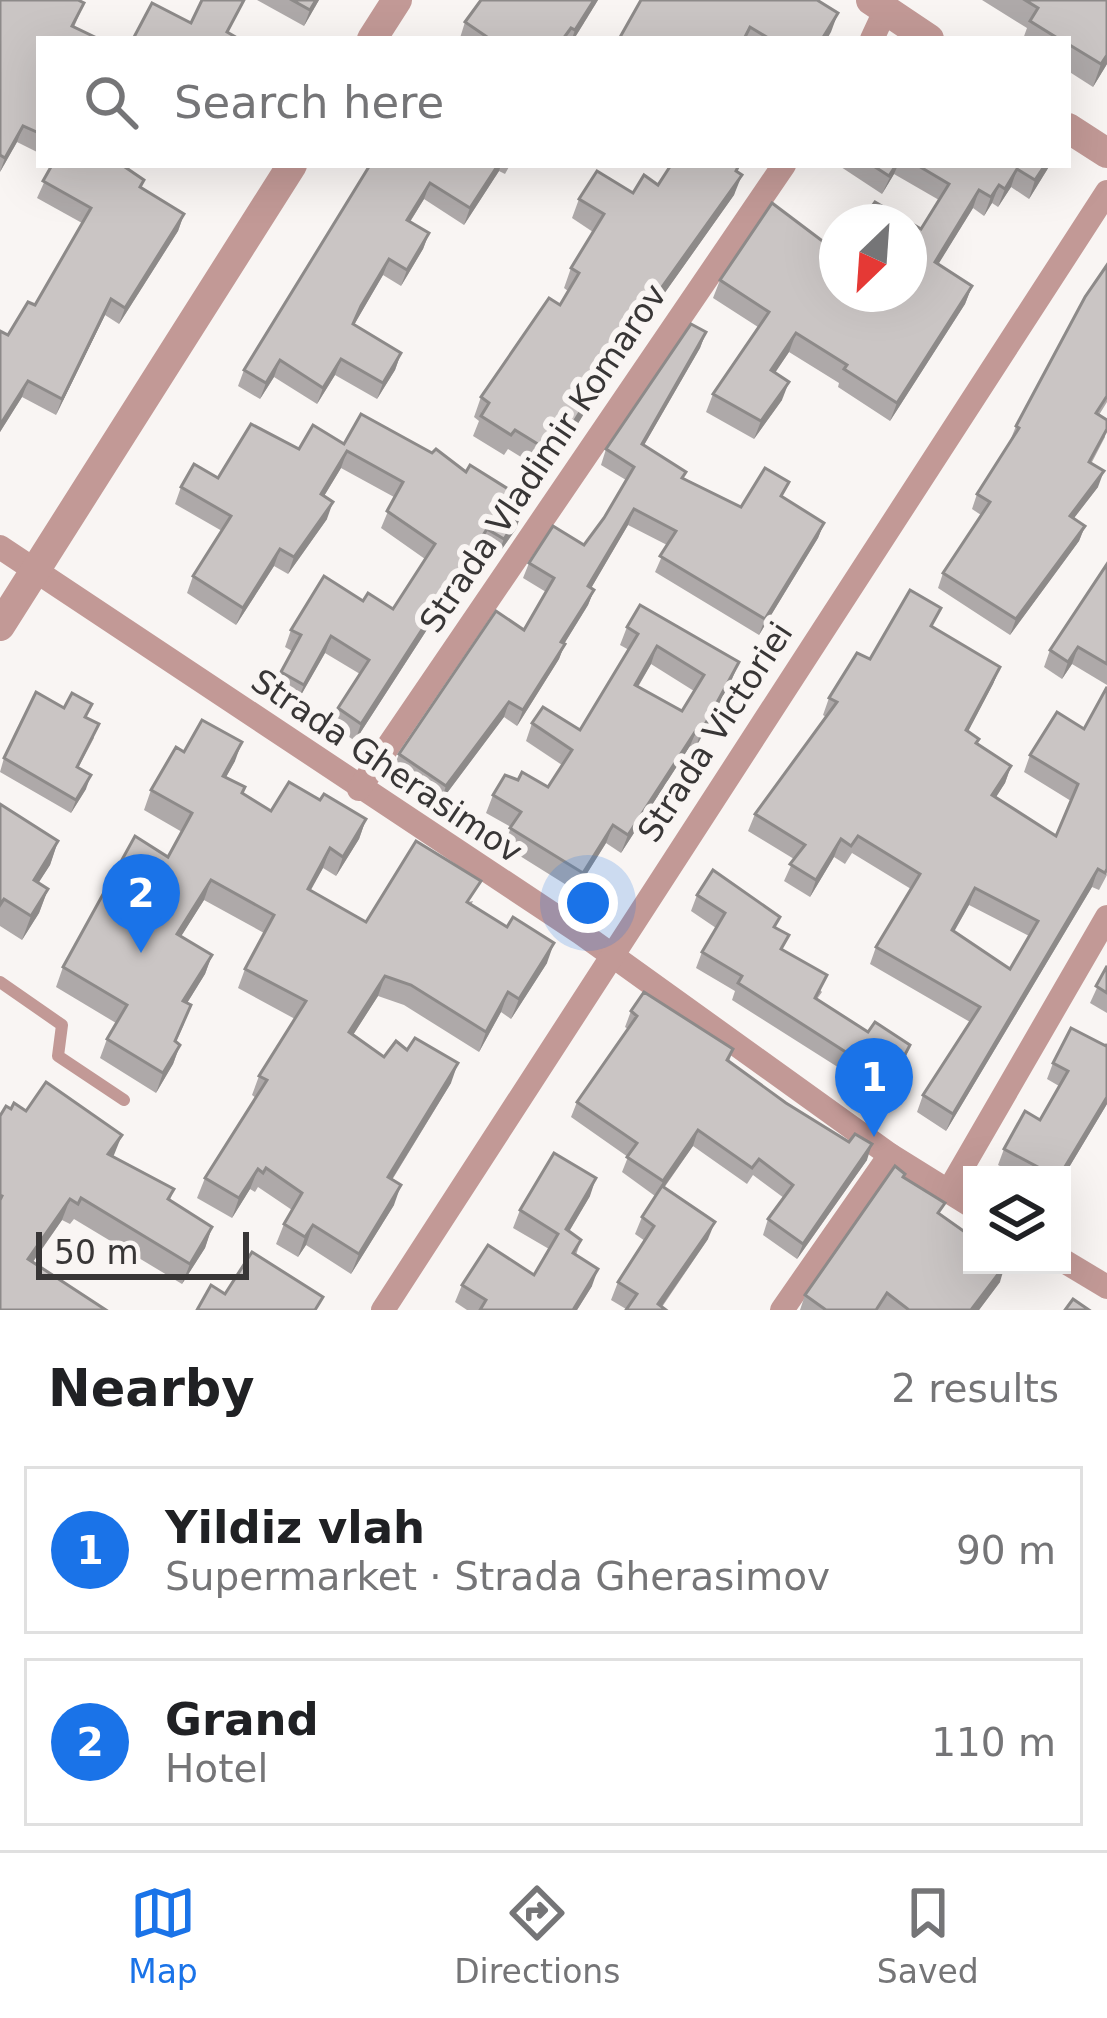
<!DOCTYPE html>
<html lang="en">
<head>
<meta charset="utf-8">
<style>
  :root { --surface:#fff; --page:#f2f2f2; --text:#202124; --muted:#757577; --line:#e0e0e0; --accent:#1a73e8 }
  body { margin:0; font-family:"DejaVu Sans",sans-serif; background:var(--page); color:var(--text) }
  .controls { position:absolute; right:36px; bottom:36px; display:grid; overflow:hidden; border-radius:0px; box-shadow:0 12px 48px #0002 }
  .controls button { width:108px; height:108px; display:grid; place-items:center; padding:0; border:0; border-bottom:3px solid var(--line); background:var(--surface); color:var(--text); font:60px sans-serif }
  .compass { position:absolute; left:819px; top:204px; width:108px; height:108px; border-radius:50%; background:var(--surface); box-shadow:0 12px 48px #0002; rotate:205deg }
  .scale { position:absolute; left:36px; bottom:30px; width:213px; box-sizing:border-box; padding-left:12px; border:6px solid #383636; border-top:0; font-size:33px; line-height:42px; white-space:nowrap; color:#383636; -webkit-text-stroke:9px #f9f5f3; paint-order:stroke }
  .you { position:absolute; left:588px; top:903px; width:42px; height:42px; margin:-30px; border:9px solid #fff; border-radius:50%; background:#1a73e8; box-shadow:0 0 0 18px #1a73e833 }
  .badge { display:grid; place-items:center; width:78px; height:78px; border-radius:50%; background:var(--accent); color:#fff; font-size:39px; font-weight:700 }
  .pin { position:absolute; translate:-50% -99px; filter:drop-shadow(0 3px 6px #0008) }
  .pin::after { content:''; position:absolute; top:63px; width:42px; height:36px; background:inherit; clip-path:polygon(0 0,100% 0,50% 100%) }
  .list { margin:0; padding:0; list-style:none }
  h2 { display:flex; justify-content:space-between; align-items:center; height:156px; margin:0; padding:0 48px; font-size:51px }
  h2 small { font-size:39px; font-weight:400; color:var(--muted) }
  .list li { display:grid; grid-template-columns:78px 1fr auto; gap:36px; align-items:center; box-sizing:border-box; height:168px; margin:0 24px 24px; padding:0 24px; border:3px solid var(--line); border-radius:0px }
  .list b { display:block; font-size:45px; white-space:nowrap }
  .list p { margin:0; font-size:39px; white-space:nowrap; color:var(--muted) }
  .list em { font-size:39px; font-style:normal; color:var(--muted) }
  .icon { flex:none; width:66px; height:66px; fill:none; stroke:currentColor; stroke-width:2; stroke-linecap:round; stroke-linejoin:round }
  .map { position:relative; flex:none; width:1107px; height:1310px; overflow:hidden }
  .search { position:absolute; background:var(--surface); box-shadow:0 12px 48px #0002; left:36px; right:36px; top:36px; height:132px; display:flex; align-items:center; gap:30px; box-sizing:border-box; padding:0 42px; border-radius:0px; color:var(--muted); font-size:45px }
  .sheet { height:540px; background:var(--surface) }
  nav { display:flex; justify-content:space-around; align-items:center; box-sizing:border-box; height:168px; border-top:3px solid var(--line); background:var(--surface); font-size:33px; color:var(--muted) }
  nav a { display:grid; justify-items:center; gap:6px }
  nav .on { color:var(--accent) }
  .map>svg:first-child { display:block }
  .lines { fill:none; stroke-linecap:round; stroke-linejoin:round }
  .service { stroke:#c29996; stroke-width:12 }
  .minor { stroke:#c29996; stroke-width:24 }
  .tertiary { stroke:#c29996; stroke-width:30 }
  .wall { fill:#aea9a9; fill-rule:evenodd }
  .shaded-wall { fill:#8d8a89 }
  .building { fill:#cac5c4; stroke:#8d8a89; stroke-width:3; fill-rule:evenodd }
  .labels { text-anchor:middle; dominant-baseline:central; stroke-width:12; stroke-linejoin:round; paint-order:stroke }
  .street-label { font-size:33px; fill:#383636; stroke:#f9f5f3 }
</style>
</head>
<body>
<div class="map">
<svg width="1107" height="1310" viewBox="0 0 1107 1310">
  <rect width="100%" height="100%" fill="#f9f5f3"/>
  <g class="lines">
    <path class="service" d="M0,982L62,1025L58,1056L124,1100"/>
    <g class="minor">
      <path d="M872,39L885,11"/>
      <path d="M0,547L581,933L890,1155L972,1206"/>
      <path d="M359,789L784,165"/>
      <path d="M948,1192L1107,917"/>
      <path d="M1062,1260L1107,1287"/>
      <path d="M383,1310L1107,192"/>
      <path d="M782,1310L890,1155"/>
    </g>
    <g class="tertiary">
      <path d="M871,0L929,39"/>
      <path d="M372,39L397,0"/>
      <path d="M1068,128L1107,153"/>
      <path d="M0,626L292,165"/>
    </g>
  </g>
  <g class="wall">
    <path d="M0,0L84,3L74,27L39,39V153L17,142L0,172Z"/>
    <path d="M257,0H319L304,26Z"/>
    <path d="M481,0H598L574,39H461L460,38L465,22Z"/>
    <path d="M982,0H1107V64L1093,87L1068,71V39H1023L1027,28Z"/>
    <path d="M838,13L827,39H619Z"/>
    <path d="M52,165H125L124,167L144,180L141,188L184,214L178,231L119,324L105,315L56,415L22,397L0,432V331L8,335L35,305L82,223L37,198Z"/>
    <path d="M370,165H510L505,174L499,171L464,225L424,199L410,222L429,233L423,249L401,286L383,275L354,325L401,353L395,370L377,399L335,375L317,404L274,377L260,399L238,386L244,370Z"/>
    <path d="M838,165H1050L1029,199L1011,187L998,207L992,203L984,216L973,208L938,264L972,286L965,304L890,421L838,387L839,383L789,352L775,372L782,400L754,439L706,412L713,394L758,327L713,298L720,280L837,294L921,229L939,200L894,174L882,194Z"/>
    <path d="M739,173L734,195L620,356L547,473L508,449L504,455L473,436L479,421L474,417L481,397L560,305L568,291L564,288L571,268L593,232L572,218L579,199L633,193L658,185Z"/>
    <path d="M1107,265V402L1099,415L1105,437L1091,464L1098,487L1074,518L1085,526L1079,541L1010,635L938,588L943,573L981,515L972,509L977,494L1010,441L1016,426Z"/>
    <path d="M706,332L700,348L644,445L684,478L741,507L783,498L824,523L818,538L759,635L655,572L667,545L628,525L591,588L594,590L588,605L564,644L559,659L517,726L504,717L441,801L393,769L399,754L524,630L546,592L523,578L529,563L584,545L604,518L626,480L601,465L606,449Z"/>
    <path d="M344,444L508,503L516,529L497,556L481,546L355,741L332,725L338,708L360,674L325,653L297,702L274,689L281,672L292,651L285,647L291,630L363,601L393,609L425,559L381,528L394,497L341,468L324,496L327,519L288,574L274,566L236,625L187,593L193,576L222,531L175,504L181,487L218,478L299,449Z"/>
    <path d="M1107,564V685L1072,664L1062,679L1044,667L1050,650Z"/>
    <path d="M627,627L732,679L695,749L690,746L621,853L606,843L576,891L504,846L511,827L486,813L493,795L518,780L548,787L562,765L526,741L532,723L580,730L629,650L620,645ZM651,664L694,691L682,711L638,687Z"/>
    <path d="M934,628L1000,667L993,684L968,731L979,739L977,744L1011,766L1005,783L995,798L1056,836L1071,801L1024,772L1030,755L1057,712L1107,875L1099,890L1092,887L946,1131L917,1112L923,1095L970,1022L870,964L876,947L911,889L852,853L845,864L834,857L810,897L784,881L794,859L748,831L755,814L826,717L823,715L829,698L870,659ZM969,905L1029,936L1010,969L954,932Z"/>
    <path d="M64,708L87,718L94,738L78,768L86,789L71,813L0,772L4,758Z"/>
    <path d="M184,752L235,761L226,777L243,794L271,811L320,800L366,819L359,839L336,876L323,868L310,890L366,922L473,901L471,905L547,963L511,1019L501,1012L479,1052L404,1005L378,996L353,1035L384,1057L451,1083L392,1180L394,1205L351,1274L306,1245L298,1257L276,1244L284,1224L292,1210L258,1187L255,1192L250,1189L232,1218L197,1198L205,1178L256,1098L252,1095L259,1076L295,1019L238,988L245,969L264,933L204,900L181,936L212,955L205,974L187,1003L184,1024L176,1042L180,1045L173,1064L156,1093L100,1058L107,1039L116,1023L56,987L63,967L168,857L182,832L144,810L151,790Z"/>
    <path d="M0,804L58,841L50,865L38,883L48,889L39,913L22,940L0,926Z"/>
    <path d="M697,895L776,928L783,951L822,992L817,999L904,1061L885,1097L732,1000L735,991L696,968L702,952L716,928L691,911Z"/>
    <path d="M1107,966V1013L1090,1003Z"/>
    <path d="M631,1011L733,1049L729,1062L867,1160L797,1259L763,1235L768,1219L784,1198L753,1175L747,1184L693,1146L664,1188L708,1239L662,1307L626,1309L611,1300L618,1282L645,1241L635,1234L642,1217L655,1196L622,1172L628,1157L571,1117L577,1102L628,1029L625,1027Z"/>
    <path d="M1107,1044V1104L1062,1179V1175H1017L998,1165L1004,1149L1040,1120L1059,1086L1047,1079L1053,1063L1106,1046Z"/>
    <path d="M11,1109L26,1111L174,1189L170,1200L212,1227L205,1248L182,1284L74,1219L70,1224L62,1220L0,1310V1116Z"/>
    <path d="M904,1178L940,1215L1000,1282L979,1310H800L805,1295Z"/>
    <path d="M590,1196L569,1231L581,1240L576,1255L592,1286L577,1310H467L455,1302L462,1285L534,1275L549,1249L513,1228L520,1210Z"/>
  </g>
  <g class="shaded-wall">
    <path d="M316,0H319L304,26L310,10Z"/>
    <path d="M594,0H598L574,39H572L575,30Z"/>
    <path d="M838,13L831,32L827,39H822Z"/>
    <path d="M1107,55V64L1093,87L1101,64Z"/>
    <path d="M23,126L17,142L0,172L5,158Z"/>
    <path d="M498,165H501L499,171L464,225L470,208Z"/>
    <path d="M896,165H898L894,174L882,194Z"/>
    <path d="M1045,165H1050L1029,199L1035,180Z"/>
    <path d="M1017,169L1011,187L998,207L1005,189Z"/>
    <path d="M742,175L734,195L620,356L547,473L554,454L627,336Z"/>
    <path d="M430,183L424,199L401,236L407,220Z"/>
    <path d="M999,185L992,203L984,216L991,197Z"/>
    <path d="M979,190L973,208L928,281L935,262Z"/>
    <path d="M184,214L178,231L119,324L125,308Z"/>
    <path d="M429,233L423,249L401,286L407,270Z"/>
    <path d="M389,259L383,275L355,323L348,340L361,306Z"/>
    <path d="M972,286L965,304L890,421L897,403Z"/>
    <path d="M111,299L105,315L56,415L62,399Z"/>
    <path d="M706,332L700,348L636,459L642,444Z"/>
    <path d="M796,333L789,352L765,388L771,370Z"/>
    <path d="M401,353L395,370L377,399L383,383Z"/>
    <path d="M341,359L335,375L317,404L323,388Z"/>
    <path d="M280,360L274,377L260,399L266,383Z"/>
    <path d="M28,381L22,397L0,432V425Z"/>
    <path d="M789,382L782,400L754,439L761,421Z"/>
    <path d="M347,451L341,468L315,511L321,494Z"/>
    <path d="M1104,471L1098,487L1064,531L1070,516Z"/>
    <path d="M333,502L327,519L288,574L294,557Z"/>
    <path d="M634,509L628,525L583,602L588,586Z"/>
    <path d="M522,512L516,529L497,556L504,539Z"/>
    <path d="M824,523L818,538L759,635L765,619Z"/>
    <path d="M1085,526L1079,541L1010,635L1016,619Z"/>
    <path d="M487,529L481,546L355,741L361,724Z"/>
    <path d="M280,549L274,566L236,625L243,608Z"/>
    <path d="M594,590L588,605L556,657L561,642Z"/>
    <path d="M331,636L325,653L297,702L304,685Z"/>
    <path d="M565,644L559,659L517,726L523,710Z"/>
    <path d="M657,646L651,664L628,703L635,685Z"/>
    <path d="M1078,647L1072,664L1062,679L1068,662Z"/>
    <path d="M739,662L732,679L695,749L701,732Z"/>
    <path d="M1000,667L993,684L960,747L966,730Z"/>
    <path d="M509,702L504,717L441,801L446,786Z"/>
    <path d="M697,729L690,746L621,853L628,835Z"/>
    <path d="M242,742L235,761L216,795L223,776Z"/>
    <path d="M1011,766L1005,783L986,813L992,795Z"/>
    <path d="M91,775L86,789L71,813L76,800Z"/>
    <path d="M366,819L359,839L336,876L343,857Z"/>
    <path d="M613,825L606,843L576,891L583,873Z"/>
    <path d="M841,839L834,857L810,897L816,880Z"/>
    <path d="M58,841L50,865L25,904L34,880Z"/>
    <path d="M330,848L323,868L301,908L308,889Z"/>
    <path d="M1098,869L1092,887L946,1131L953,1114Z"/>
    <path d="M211,880L204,900L170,954L177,934Z"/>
    <path d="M975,888L969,905L945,947L952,930Z"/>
    <path d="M48,889L39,913L22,940L31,916Z"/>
    <path d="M554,943L547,963L511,1019L519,999Z"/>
    <path d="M212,955L205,974L176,1021L183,1001Z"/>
    <path d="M385,976L378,996L342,1052L349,1032Z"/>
    <path d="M508,992L501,1012L479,1052L486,1032Z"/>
    <path d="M180,1045L173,1064L156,1093L163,1073Z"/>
    <path d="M910,1045L904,1061L885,1097L891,1081Z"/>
    <path d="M458,1063L451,1083L381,1197L388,1177Z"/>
    <path d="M1107,1097V1104L1062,1179L1060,1175Z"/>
    <path d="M698,1130L693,1146L657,1197L663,1181Z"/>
    <path d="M122,1135L114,1155L101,1174L108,1154Z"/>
    <path d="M872,1144L867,1160L797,1259L803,1244Z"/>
    <path d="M258,1169L250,1189L232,1218L239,1198Z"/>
    <path d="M596,1178L590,1196L560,1247L566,1229Z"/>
    <path d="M401,1185L394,1205L351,1274L359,1254Z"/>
    <path d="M70,1199L62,1220L20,1280L28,1259Z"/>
    <path d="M715,1222L708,1239L659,1310L658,1304Z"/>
    <path d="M313,1225L306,1245L298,1257L305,1237Z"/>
    <path d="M212,1227L205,1248L182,1284L190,1264Z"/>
    <path d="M1005,1265L1000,1282L979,1310H971Z"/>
    <path d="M598,1269L592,1286L577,1310H573Z"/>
  </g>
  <g class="building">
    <path d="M0,0H78L84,3L72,26L99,39H39V133L23,126L5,158L0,155Z"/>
    <path d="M202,0H244L227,32L239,39H133L152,3L191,23Z"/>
    <path d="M292,0H316L310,10Z"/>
    <path d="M481,0H594L575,30L571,28L563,39H490L465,22Z"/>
    <path d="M641,0H817L838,13L822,39H770L750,27L744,39H619Z"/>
    <path d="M1025,0H1107V55L1101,64L1068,44V39H1059L1030,21L1038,8Z"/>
    <path d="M52,165H122L144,180L140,187L184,214L125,308L111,299L62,399L28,381L0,425V331L8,335L28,302L35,305L91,208L43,181Z"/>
    <path d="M370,165H498L470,208L430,183L407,220L429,233L407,270L389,259L361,306L353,324L401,353L383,383L341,359L323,388L280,360L266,383L244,370Z"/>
    <path d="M671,165H739L736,171L742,175L627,336L554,454L515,430L511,435L481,416L489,403L481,397L549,298L560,305L579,273L571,268L604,214L579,199L597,171L633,193L644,175L658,185Z"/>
    <path d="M872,165H896L889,176Z"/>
    <path d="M917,165H1045L1035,180L1017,169L1005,189L999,185L991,197L979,190L935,262L972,286L897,403L844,369L847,365L796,333L771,370L789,382L761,421L713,394L769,312L720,280L772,203L837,252V294H909V222H861L875,202L921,229L949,184Z"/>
    <path d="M1107,265V396L1096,413L1107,420V429L1089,462L1104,471L1070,516L1085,526L1016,619L943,573L990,502L977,494L1019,428L1016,426L1085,297Z"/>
    <path d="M691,324L706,332L642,444L686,472L682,478L741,507L765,468L789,482L781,496L824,523L765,619L660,556L676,531L634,509L588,586L594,590L561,642L565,644L523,710L509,702L446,786L399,754L496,611L524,630L554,578L529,563L553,526L584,545L604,518L634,467L606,449Z"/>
    <path d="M361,414L432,453L436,449L466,472L470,465L513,492L506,502L522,512L504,539L487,529L361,724L338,708L369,660L331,636L304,685L281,672L301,635L291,630L324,576L363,601L368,593L393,609L435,544L387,511L403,482L347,451L321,494L333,502L294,557L280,549L243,608L193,576L231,516L181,487L194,464L218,478L251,424L299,449L313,425L344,444Z"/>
    <path d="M1107,564V664L1078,647L1068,662L1050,650Z"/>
    <path d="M910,590L941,608L931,626L1000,667L966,730L979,739L976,743L1011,766L992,795L1056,836L1078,784L1030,755L1057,712L1084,729L1107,687V869L1105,873L1098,869L953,1114L923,1095L980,1007L876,947L920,874L858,836L851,846L841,839L816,880L790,864L805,845L755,814L837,702L829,698L857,653L870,659ZM975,888L1038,921L1010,969L952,930Z"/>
    <path d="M640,605L739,662L701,732L697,729L628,835L613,825L583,873L510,828L521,812L493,795L505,775L518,780L522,772L548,787L572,750L532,723L543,707L580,730L638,634L627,627ZM657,646L704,675L682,711L635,685Z"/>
    <path d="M36,692L64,708L72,693L92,704L85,717L99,724L77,767L91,775L76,800L4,758Z"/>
    <path d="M202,720L242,742L223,776L245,787L242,793L271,811L289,782L320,800L324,794L366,819L343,857L330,848L308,889L366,922L416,841L481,881L467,902L507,927L513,917L554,943L519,999L508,992L486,1032L411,985L385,976L349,1032L384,1057L396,1041L407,1050L415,1038L458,1063L388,1177L401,1185L359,1254L313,1225L305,1237L284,1224L302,1193L266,1168L263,1173L258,1169L239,1198L205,1178L267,1080L259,1076L306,1001L245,969L274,915L211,880L177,934L212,955L183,1001L191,1005L175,1041L180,1045L163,1073L107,1039L127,1005L63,967L135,836L168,857L192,813L151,790L176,747L184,752Z"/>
    <path d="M0,804L58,841L34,880L48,889L31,916L4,899L0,905Z"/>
    <path d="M713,870L780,917L774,927L789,935L781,949L827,975L815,998L868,1032L875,1022L910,1045L891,1081L738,983L742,976L702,952L725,913L697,895Z"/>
    <path d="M1107,966V993L1096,986Z"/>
    <path d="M644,992L733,1049L727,1060L786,1103L849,1142L855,1134L872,1144L803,1244L768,1219L793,1185L759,1159L752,1168L698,1130L663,1181L627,1157L637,1143L577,1102L637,1016L631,1011Z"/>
    <path d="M1071,1028L1106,1046L1107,1044V1097L1060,1175H1053L1004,1149L1025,1111L1040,1120L1068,1071L1053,1063Z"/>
    <path d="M46,1082L122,1135L108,1154L174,1189L168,1199L212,1227L190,1264L81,1198L78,1204L70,1199L28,1259L106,1310H0V1200L2,1196L0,1195V1116L6,1106L11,1109L14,1103L26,1111Z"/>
    <path d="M554,1153L596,1178L566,1229L581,1240L573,1253L598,1269L573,1310H480L486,1300L462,1285L488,1245L534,1275L558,1234L520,1210Z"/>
    <path d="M895,1166L905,1174L903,1177L945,1203L938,1213L972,1237V1265H1005L971,1310H909L887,1293L876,1310H826L805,1295Z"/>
    <path d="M662,1186L715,1222L658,1304L666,1310H626L637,1294L618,1282L654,1226L642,1217Z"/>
    <path d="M252,1252L323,1297L315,1310H197L211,1285L225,1294Z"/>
    <path d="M1073,1299L1089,1310H1065Z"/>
  </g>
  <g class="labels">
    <g class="street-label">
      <text transform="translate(543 458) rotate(-56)">Strada Vladimir Komarov</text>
      <text transform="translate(715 732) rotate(-57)">Strada Victoriei</text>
      <text transform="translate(387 766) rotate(34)">Strada Gherasimov</text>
    </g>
  </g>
</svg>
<div class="controls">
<button><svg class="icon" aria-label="layers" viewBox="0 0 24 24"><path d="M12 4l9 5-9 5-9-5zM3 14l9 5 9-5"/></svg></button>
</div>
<svg class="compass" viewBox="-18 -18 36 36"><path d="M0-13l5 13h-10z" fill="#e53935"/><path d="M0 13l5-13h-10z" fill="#757577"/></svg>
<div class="scale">50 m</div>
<div class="you"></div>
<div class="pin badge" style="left:874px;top:1137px">1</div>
<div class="pin badge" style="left:141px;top:953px">2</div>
<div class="search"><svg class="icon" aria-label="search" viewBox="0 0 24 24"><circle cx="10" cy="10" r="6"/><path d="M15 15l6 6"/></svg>Search here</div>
</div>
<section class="sheet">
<h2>Nearby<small>2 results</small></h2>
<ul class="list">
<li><span class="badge">1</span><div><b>Yildiz vlah</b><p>Supermarket · Strada Gherasimov</p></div><em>90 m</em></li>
<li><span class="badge">2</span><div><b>Grand</b><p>Hotel</p></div><em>110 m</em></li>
</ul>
</section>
<nav>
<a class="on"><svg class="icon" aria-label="map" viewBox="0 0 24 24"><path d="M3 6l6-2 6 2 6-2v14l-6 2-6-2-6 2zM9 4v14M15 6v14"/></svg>Map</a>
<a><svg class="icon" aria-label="directions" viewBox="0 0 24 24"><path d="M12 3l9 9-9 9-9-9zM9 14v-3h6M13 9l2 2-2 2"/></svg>Directions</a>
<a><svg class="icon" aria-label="saved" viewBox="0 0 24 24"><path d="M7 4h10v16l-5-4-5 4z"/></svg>Saved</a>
</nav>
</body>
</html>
